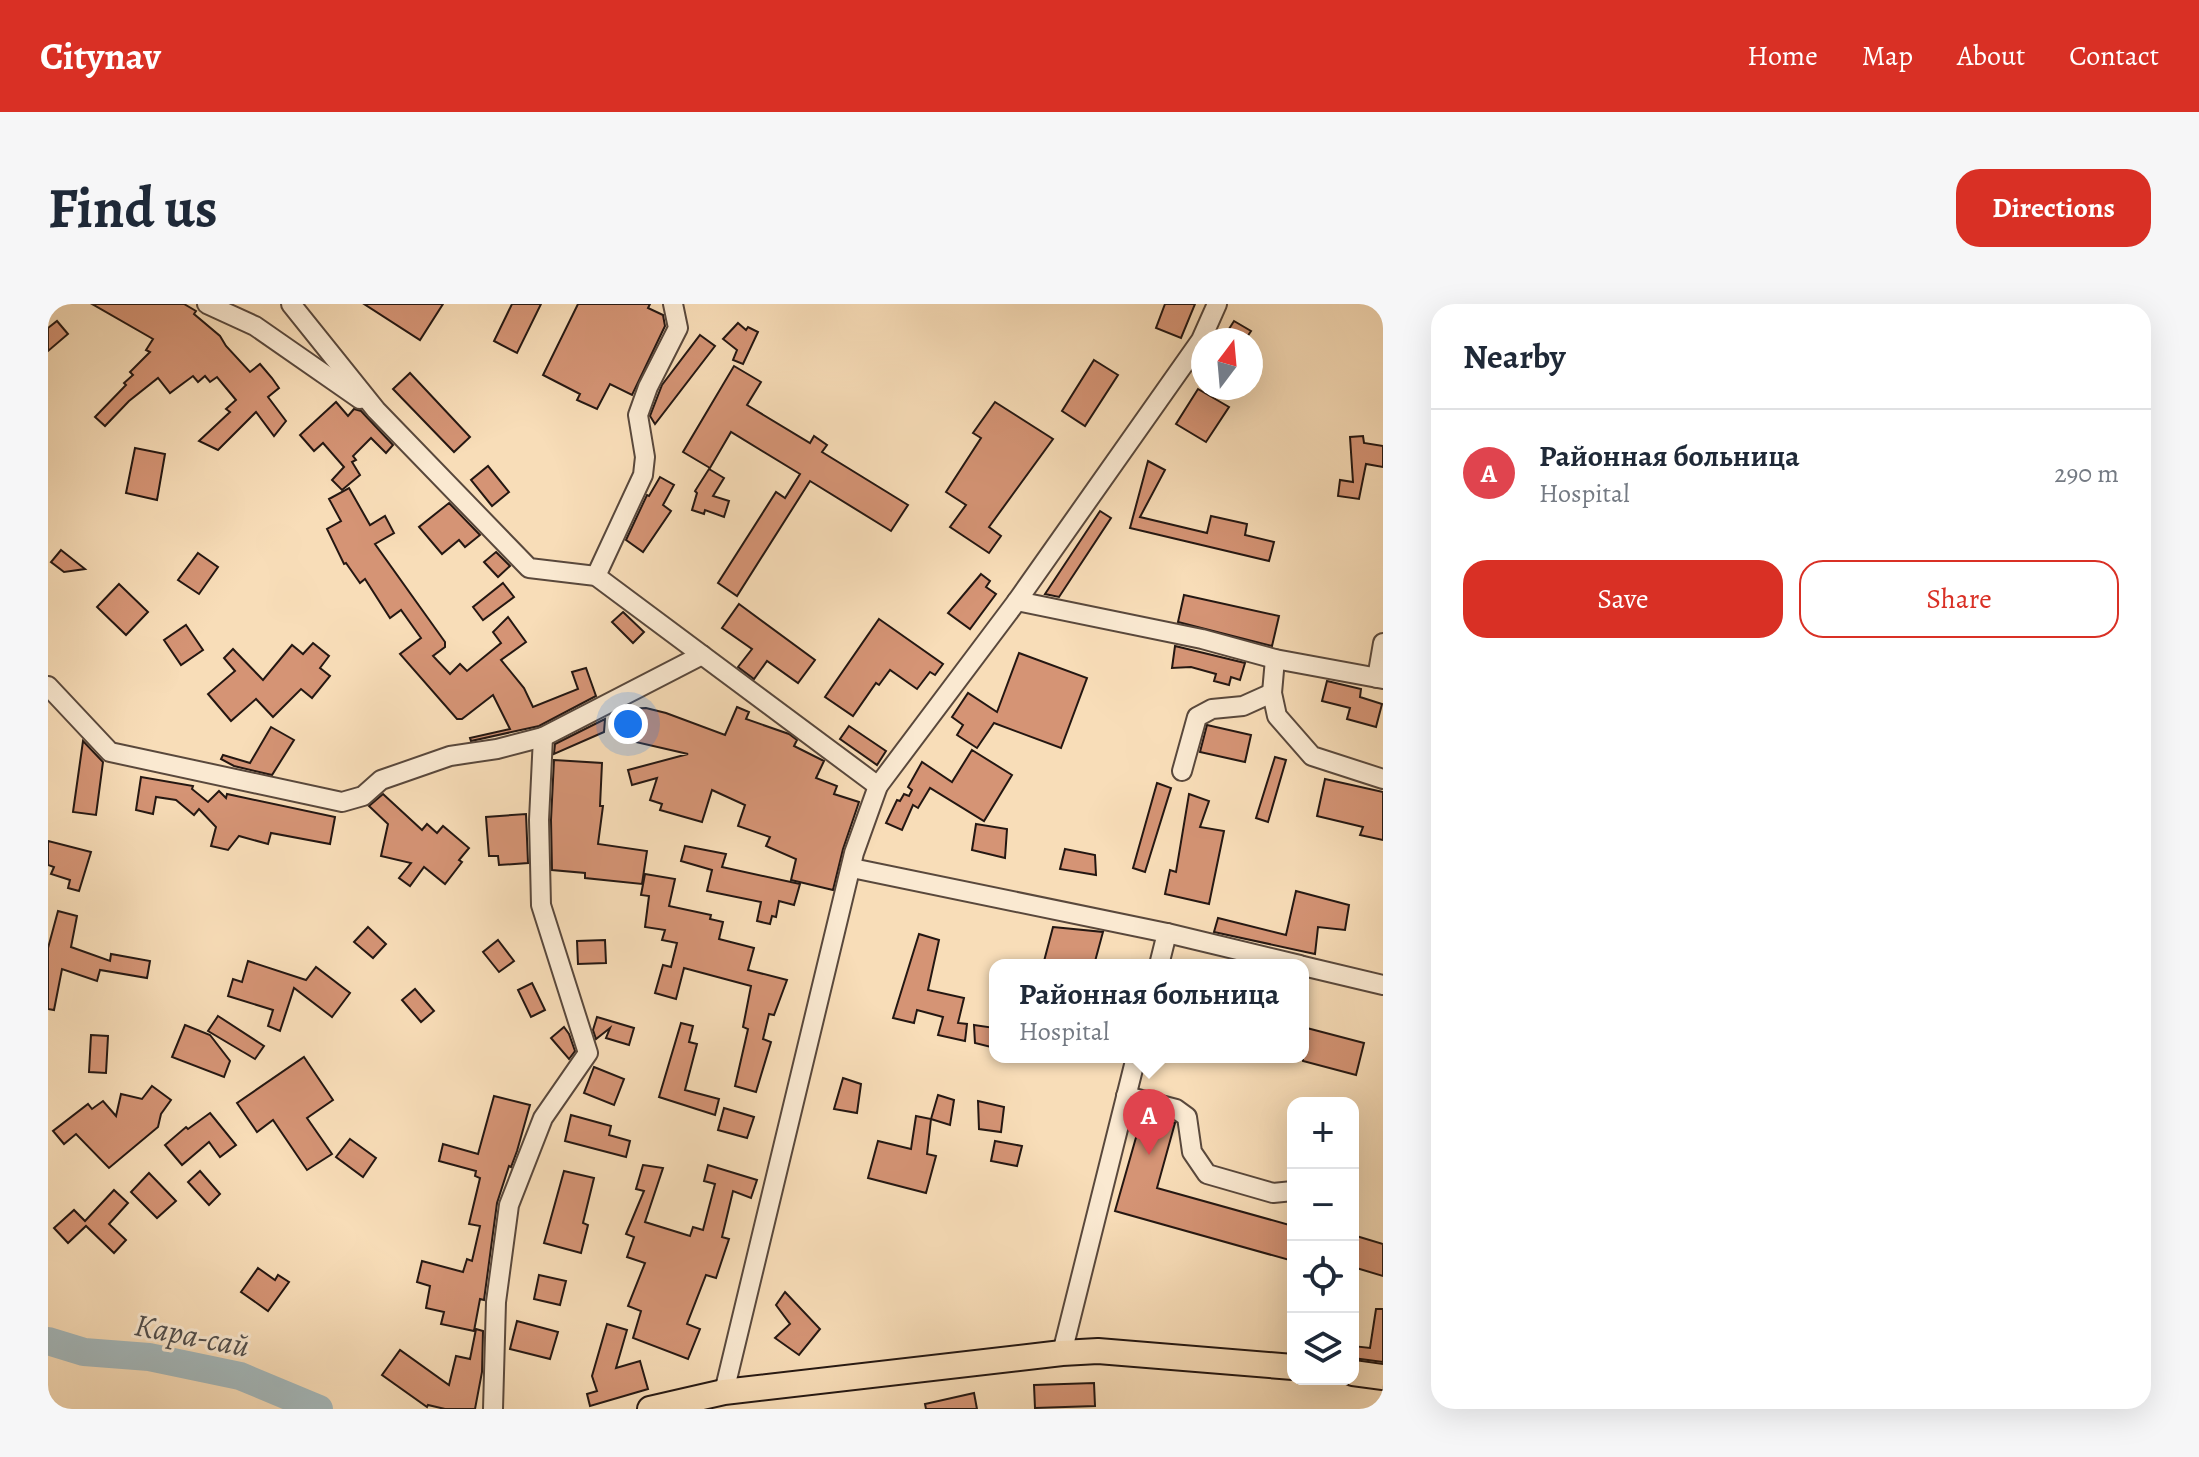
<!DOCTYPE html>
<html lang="en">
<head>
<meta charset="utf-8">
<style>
  :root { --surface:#fff; --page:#f6f6f7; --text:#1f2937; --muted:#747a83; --line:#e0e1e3; --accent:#d93025 }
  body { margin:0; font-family:Alegreya,serif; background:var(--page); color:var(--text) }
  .controls { position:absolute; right:24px; bottom:24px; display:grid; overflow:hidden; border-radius:16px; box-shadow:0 8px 32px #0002 }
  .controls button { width:72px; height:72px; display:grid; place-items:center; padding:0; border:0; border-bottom:2px solid var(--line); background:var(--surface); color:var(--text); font:40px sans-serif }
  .compass { position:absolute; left:1143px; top:24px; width:72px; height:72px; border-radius:50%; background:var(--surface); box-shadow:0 8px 32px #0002; rotate:16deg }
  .you { position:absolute; left:580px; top:420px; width:28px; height:28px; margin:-20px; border:6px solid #fff; border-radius:50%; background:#1a73e8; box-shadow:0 0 0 12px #1a73e833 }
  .badge { display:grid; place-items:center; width:52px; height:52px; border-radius:50%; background:var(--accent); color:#fff; font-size:26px; font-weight:700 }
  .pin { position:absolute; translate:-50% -66px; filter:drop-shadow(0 2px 4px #0008) }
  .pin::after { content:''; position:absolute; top:42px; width:28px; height:24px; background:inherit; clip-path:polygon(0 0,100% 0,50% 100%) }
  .popup { position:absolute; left:941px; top:655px; width:320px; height:104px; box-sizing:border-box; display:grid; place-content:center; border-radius:16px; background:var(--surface); filter:drop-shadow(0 2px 6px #0005); font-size:26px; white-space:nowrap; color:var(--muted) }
  .popup b { font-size:30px; color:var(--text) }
  .popup::after { content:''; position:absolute; left:50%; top:100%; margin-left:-16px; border:16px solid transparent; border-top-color:var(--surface) }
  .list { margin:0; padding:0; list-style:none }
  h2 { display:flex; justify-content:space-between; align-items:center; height:104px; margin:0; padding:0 32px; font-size:34px }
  h2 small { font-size:26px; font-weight:400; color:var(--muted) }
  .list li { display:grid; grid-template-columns:52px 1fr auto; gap:24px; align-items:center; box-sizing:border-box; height:128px; padding:0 32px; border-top:2px solid var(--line) }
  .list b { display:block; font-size:30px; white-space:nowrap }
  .list p { margin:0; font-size:26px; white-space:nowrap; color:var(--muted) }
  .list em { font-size:26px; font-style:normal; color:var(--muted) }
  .actions { display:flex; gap:16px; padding:24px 32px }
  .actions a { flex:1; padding:18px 0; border:2px solid var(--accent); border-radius:24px; text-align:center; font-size:28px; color:var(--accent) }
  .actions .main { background:var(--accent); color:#fff }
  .icon { flex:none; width:44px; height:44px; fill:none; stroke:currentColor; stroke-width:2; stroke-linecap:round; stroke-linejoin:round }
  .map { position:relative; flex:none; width:1335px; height:1105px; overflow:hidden; border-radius:24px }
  header { display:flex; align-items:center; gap:48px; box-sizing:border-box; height:112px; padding:0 40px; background:var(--accent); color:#fff }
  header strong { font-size:38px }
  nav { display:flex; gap:44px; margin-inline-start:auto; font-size:28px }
  .intro { display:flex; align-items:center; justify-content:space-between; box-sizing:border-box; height:192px; padding:0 48px }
  h1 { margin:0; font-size:56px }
  .button { padding:20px 36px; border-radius:24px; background:var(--accent); color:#fff; font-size:28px; font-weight:700 }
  main { display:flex; gap:48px; padding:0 48px }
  aside { flex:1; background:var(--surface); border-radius:24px; box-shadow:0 8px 32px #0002 }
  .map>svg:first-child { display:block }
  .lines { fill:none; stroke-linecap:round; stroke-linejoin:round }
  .river { stroke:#a4b8bb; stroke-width:28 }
  .building { fill:#d59475; stroke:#241712; stroke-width:2 }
  .minor-casing { stroke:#59483c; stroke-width:22 }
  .major-casing { stroke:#241712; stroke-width:28 }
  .minor { stroke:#fae9d1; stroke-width:18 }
  .major { stroke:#f8ddb8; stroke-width:24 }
  .labels { text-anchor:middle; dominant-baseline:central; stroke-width:6; stroke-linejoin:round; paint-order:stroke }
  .water-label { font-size:32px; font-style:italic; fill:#514f4d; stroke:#fae9d1 }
</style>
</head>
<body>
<header>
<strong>Citynav</strong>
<nav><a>Home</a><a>Map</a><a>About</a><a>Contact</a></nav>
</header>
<div class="intro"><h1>Find us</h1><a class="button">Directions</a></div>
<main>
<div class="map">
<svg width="1335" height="1105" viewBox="0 0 1335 1105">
  <rect width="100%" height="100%" fill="#f8ddb8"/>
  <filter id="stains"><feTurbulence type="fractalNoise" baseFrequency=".0025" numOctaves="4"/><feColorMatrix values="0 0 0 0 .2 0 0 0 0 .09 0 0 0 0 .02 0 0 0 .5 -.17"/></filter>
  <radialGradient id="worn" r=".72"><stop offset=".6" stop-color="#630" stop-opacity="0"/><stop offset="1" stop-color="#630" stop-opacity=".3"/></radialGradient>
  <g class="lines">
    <path class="river" d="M0,1037L36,1048L101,1053L192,1072L271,1105"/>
  </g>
  <g class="building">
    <path d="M44,0H136L148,7L146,10L172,32L178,42L202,68L212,60L224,74L231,84L220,93L238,117L226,132L208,108L170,146L151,137L182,108L178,105L188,96L169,73L162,78L157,72L150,78L145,72L122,89L110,74L81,97L57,122L47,113L78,81L76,79L85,71L82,68L102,48L98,46L105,35Z"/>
    <path d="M316,0H395L372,36Z"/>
    <path d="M464,0H493L469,49L446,37Z"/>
    <path d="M530,0H602L600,4L615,11L617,22L584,91L562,80L549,105L529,96L532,90L495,71Z"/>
    <path d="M1117,0H1147L1133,34L1108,24Z"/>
    <path d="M9,17L20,30L0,47V24Z"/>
    <path d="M1186,17L1203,27L1197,36H1174Z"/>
    <path d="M690,19L698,26L700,23L710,28L695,60L685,56L689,46L675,35Z"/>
    <path d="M652,31L667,42L607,120L602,112L614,81Z"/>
    <path d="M1046,56L1070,71L1037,122L1014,107Z"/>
    <path d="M686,62L713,78L699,101L762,139L766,132L779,141L774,148L860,201L843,227L762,177L689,292L670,279L728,188L737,194L752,170L683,128L662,164L635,148Z"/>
    <path d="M362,69L422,133L406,148L345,85Z"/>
    <path d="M1150,85L1181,103L1158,138L1128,120Z"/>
    <path d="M288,98L300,112L306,105L313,107L345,141L338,149L323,134L305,152L308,156L304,158L312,171L294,186L284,176L296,163L275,139L266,147L252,131Z"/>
    <path d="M947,98L1005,135L941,223L953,232L941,249L902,223L918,201L898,188L933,134L925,129Z"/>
    <path d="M1315,132L1316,139L1335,142V163L1318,160L1311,195L1290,192L1292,176L1305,178L1302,133Z"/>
    <path d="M87,144L117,150L109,196L78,189Z"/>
    <path d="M1100,157L1117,166L1092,213L1159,229L1163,212L1199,220L1197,231L1226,238L1221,257L1082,224Z"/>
    <path d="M440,162L461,188L444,202L423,176Z"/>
    <path d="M661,165L676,174L665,192L681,197L676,213L657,206L656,210L644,206L649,189L647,187Z"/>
    <path d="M612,173L626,181L615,201L623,207L595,248L578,236L599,191L601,192Z"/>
    <path d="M301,184L322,221L337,212L346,229L327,240L397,338V343L385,352L402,370L412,360L419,367L453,339L445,328L460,313L478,338L453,356L476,384L485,403L530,385L524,368L538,364L548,392L491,422L423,437L422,434L462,425L445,391L414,415H409L352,350L373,334L353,306L342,314L317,275L312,279L298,259L296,260L279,225L293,217L281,195Z"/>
    <path d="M401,199L432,231L417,243L411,236L394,250L371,223Z"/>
    <path d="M1052,207L1063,214L1011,293L997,290Z"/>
    <path d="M13,246L37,265L16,268L3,258Z"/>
    <path d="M448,248L462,262L450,273L436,258Z"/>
    <path d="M150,249L170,263L151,290L130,276Z"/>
    <path d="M933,270L942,277L938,283L948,290L922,325L900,309Z"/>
    <path d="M455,279L466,293L435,316L425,303Z"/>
    <path d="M71,280L100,308L78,331L49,303Z"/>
    <path d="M1136,291L1231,312L1224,342L1130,318Z"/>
    <path d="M691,300L767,356L750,379L719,357L706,375L690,363L704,345L674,324Z"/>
    <path d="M575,308L596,328L585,339L564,318Z"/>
    <path d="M831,315L895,360L887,371L882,368L869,385L842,366L831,381L828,379L805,412L777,393Z"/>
    <path d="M138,321L155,346L133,361L116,336Z"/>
    <path d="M265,339L281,352L272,364L282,372L264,394L253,385L225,413L208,395L183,417L160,390L187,367L176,354L185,345L215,376L244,341L255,350Z"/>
    <path d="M1127,342L1197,359L1192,376L1183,373L1181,381L1166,377L1168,370L1143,363L1124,364Z"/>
    <path d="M971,349L1039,374L1013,444L946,419L929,444L909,431L915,421L904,413L920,389L949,408Z"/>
    <path d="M1279,377L1313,385L1312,393L1334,400L1328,423L1299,415L1302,404L1274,397Z"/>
    <path d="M689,403L701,408L698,415L741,430L749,436L746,442L776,457L768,474L789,482L786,490L811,498L795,545L785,586L743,576L748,555L718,542L722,533L690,522L697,501L664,486L654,518L612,506L614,500L602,496L609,474L584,481L580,466L640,450L579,436L576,405L598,404L618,409L677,431Z"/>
    <path d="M557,415L556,428L506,450L507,440Z"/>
    <path d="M1159,421L1203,431L1197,458L1152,448Z"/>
    <path d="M801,422L838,447L829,461L792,435Z"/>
    <path d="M223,423L246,436L224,471L186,462L173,455L175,451L202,459Z"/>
    <path d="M35,437L55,458L48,511L25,508Z"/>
    <path d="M924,446L964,471L936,517L882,484L870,504L865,501L854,526L838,519L849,496L852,497L856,490L861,492L864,486L860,483L874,458L904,478Z"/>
    <path d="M1227,453L1238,456L1220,518L1208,514Z"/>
    <path d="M506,456L554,459L552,502H555L550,540L599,547L594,580L537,574V569L504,566L503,516Z"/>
    <path d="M93,473L145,482L144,485L160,498L171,487L178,494L179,490L287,513L282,540L223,529L220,540L191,532L180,546L163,542L168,523L151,505L146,511L128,496L108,493L105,510L88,506Z"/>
    <path d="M1277,475L1335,488V536L1312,531L1315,523L1269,512Z"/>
    <path d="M1109,479L1123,484L1097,568L1085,564Z"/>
    <path d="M335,490L374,526L379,520L389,529L395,522L421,544L411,556L414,558L397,580L376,563L362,582L351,574L363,559L333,552L340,520L321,502Z"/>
    <path d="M1141,490L1161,497L1152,523L1176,527L1161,600L1117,590L1122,566L1128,568Z"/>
    <path d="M478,510L480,559L451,561L450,552H441L438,513Z"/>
    <path d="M928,520L959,525L957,554L924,546Z"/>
    <path d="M0,537L43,548L31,587L20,584L22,576L3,570L6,563L0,561Z"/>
    <path d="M637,542L678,550L674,563L752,580L746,601L731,597L728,613L724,612L722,620L709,617L713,598L659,587L664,566L633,557Z"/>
    <path d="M1017,545L1047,551L1048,571L1012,565Z"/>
    <path d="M597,570L627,575L621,602L663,611L662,615L675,618L671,635L706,644L700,666L739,676L726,711L721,710L715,735L723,738L708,788L687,782L700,725L695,723L703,682L636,664L628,695L607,689L615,661L623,663L629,639L614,636L617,626L597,623L601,592L593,591Z"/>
    <path d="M1248,587L1301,601L1297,626L1270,623L1267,650L1166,628L1170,614L1238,631Z"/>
    <path d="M10,607L29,612L23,643L62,657L63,650L102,657L99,674L52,666L49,677L14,665L6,706L0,705V644Z"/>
    <path d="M320,623L338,640L325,654L306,638Z"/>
    <path d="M1005,623L1055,628L1046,661H995Z"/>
    <path d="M871,630L891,636L880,686L916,694L910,719L919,720L917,737L890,731L895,713L869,706L866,719L845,714Z"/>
    <path d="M450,636L466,657L451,668L435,648Z"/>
    <path d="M557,636L558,659L530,660L529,637Z"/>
    <path d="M200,657L258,676L268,663L302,689L284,713L246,684L232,727L220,722L225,706L180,692L185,675L194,678Z"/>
    <path d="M484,679L497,706L483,713L470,686Z"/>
    <path d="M367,685L386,707L373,718L354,696Z"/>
    <path d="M170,712L216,742L207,755L160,727Z"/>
    <path d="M549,713L586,724L581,741L558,734L562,724L548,735L545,726Z"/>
    <path d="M633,719L645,722L641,738L649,740L637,786L671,795L667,811L611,793Z"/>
    <path d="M137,721L162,731L182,757L176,773L124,753Z"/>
    <path d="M926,721L947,724V744L927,739Z"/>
    <path d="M516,723L521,730L527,747L521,755L503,734Z"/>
    <path d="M1255,723L1316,739L1308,771L1255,757Z"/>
    <path d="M43,731L60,732L58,769L41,768Z"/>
    <path d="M256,753L285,796L259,814L284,850L259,866L225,816L209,828L189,799Z"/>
    <path d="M546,763L576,775L566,801L536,789Z"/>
    <path d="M795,774L813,780L809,809L786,805Z"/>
    <path d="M104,782L123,796L113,810L110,823L61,864L28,830L16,840L5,827L40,800L44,805L55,797L68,812L73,790L94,795Z"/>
    <path d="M890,791L906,796L902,821L883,815Z"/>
    <path d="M446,792L482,801L469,847L463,863L461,862L449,899L436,996L432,995L426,1027L393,1020L396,1008L378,1004L382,982L369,978L374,957L415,968L419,955L424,957L432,922L421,920L432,874L427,872L428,867L391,857L395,840L430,850Z"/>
    <path d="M930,797L956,803L953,828L931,825Z"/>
    <path d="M676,804L706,813L699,834L670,826Z"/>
    <path d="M162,809L188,841L172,853L161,838L134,861L117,841L138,823L140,825Z"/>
    <path d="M1095,809L1127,819L1109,884L1245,922V957L1067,907Z"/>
    <path d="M523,811L563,822L561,831L582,837L578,853L517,837Z"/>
    <path d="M868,812L883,815L879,850L888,852L878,889L820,874L830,837L863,845Z"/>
    <path d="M302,835L328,854L315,873L288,853Z"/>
    <path d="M947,837L974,842L969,862L943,857Z"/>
    <path d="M595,861L615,864L597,918L642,932L645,923L655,926L667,880L656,877L660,861L709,876L703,894L685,887L674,933L681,935L668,974L658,971L639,1020L652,1025L640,1055L585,1034L593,1007L580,1002L597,959L579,953L586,933L578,930L596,887L588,885Z"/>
    <path d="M152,867L172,890L161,901L140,878Z"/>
    <path d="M516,867L546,874L535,919L540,921L533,949L496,939Z"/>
    <path d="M101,869L128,897L109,914L83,888Z"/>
    <path d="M66,886L80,899L61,920L78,936L66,949L38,922L20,939L6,924L26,906L37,917Z"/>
    <path d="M1305,931L1335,940V972L1305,963Z"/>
    <path d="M210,964L227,976L230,971L241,978L220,1007L193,988Z"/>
    <path d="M491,971L518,977L512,1001L486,995Z"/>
    <path d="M737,988L772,1025L751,1051L727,1034L742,1020L728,1001Z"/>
    <path d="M1328,1005H1335V1058L1305,1054V1042L1322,1044Z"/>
    <path d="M469,1017L510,1028L502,1055L462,1045Z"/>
    <path d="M559,1020L579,1026L568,1064L592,1057L600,1085L542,1102L539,1090L549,1087L544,1072Z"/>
    <path d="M428,1025L435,1027L434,1068L427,1105H397L380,1101L379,1103L334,1071L352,1046L401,1081L408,1052L422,1055Z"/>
    <path d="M1046,1079L1047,1102L987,1104L986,1081Z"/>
    <path d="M926,1089L929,1105H878L877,1100Z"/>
  </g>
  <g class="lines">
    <g class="minor-casing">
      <g id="minor">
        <path d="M159,0L207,22L312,95"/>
        <path d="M243,0L328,106L481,264L548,272L830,482"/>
        <path d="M548,272L595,171L597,153L590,111L600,83L630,24L625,0"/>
        <path d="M969,297L1154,335L1227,355L1335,375"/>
        <path d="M1227,355L1224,389L1229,412L1264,452L1335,475"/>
        <path d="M1329,374L1335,339"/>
        <path d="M0,382L62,448L294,498L315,492L333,476L402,452L449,445L495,433L654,351"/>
        <path d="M1134,467L1149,413L1164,405L1195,402L1224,389"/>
        <path d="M804,564L1119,629L1252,661"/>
        <path d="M1111,661L1119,629"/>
        <path d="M1255,662L1335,681"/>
        <path d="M1078,792L1128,805L1139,813L1144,848L1159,870L1225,889L1245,887"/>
        <path d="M1014,1049L1088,753"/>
        <path d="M676,1088L806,549L830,482L969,297L1153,36L1169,0"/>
        <path d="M445,1105L448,998L461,901L495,814L540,749L493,601L491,516L495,433"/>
      </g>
    </g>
    <g class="major-casing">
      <g id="major">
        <path d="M1305,1069L1335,1073"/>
        <path d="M602,1105L676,1088L1014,1049L1050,1047L1245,1063"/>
      </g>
    </g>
    <use href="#minor" class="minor"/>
    <use href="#major" class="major"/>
  </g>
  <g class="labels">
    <g class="water-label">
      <text transform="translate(144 1031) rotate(11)">Кара-сай</text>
    </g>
  </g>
  <rect width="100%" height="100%" filter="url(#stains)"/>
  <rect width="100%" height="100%" fill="url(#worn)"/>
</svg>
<div class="controls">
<button>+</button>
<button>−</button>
<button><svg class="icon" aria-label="locate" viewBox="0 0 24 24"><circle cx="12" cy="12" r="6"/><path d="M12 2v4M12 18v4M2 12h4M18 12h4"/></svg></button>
<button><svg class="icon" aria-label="layers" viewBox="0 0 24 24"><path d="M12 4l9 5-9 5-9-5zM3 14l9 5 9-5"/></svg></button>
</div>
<svg class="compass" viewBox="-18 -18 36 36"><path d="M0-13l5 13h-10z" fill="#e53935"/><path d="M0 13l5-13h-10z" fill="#747a83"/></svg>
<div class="you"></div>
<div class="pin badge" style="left:1101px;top:851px;background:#e0444e">A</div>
<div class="popup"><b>Районная больница</b>Hospital</div>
</div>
<aside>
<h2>Nearby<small></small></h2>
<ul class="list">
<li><span class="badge" style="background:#e0444e">A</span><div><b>Районная больница</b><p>Hospital</p></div><em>290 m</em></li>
</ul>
<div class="actions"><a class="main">Save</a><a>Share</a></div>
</aside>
</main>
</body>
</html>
